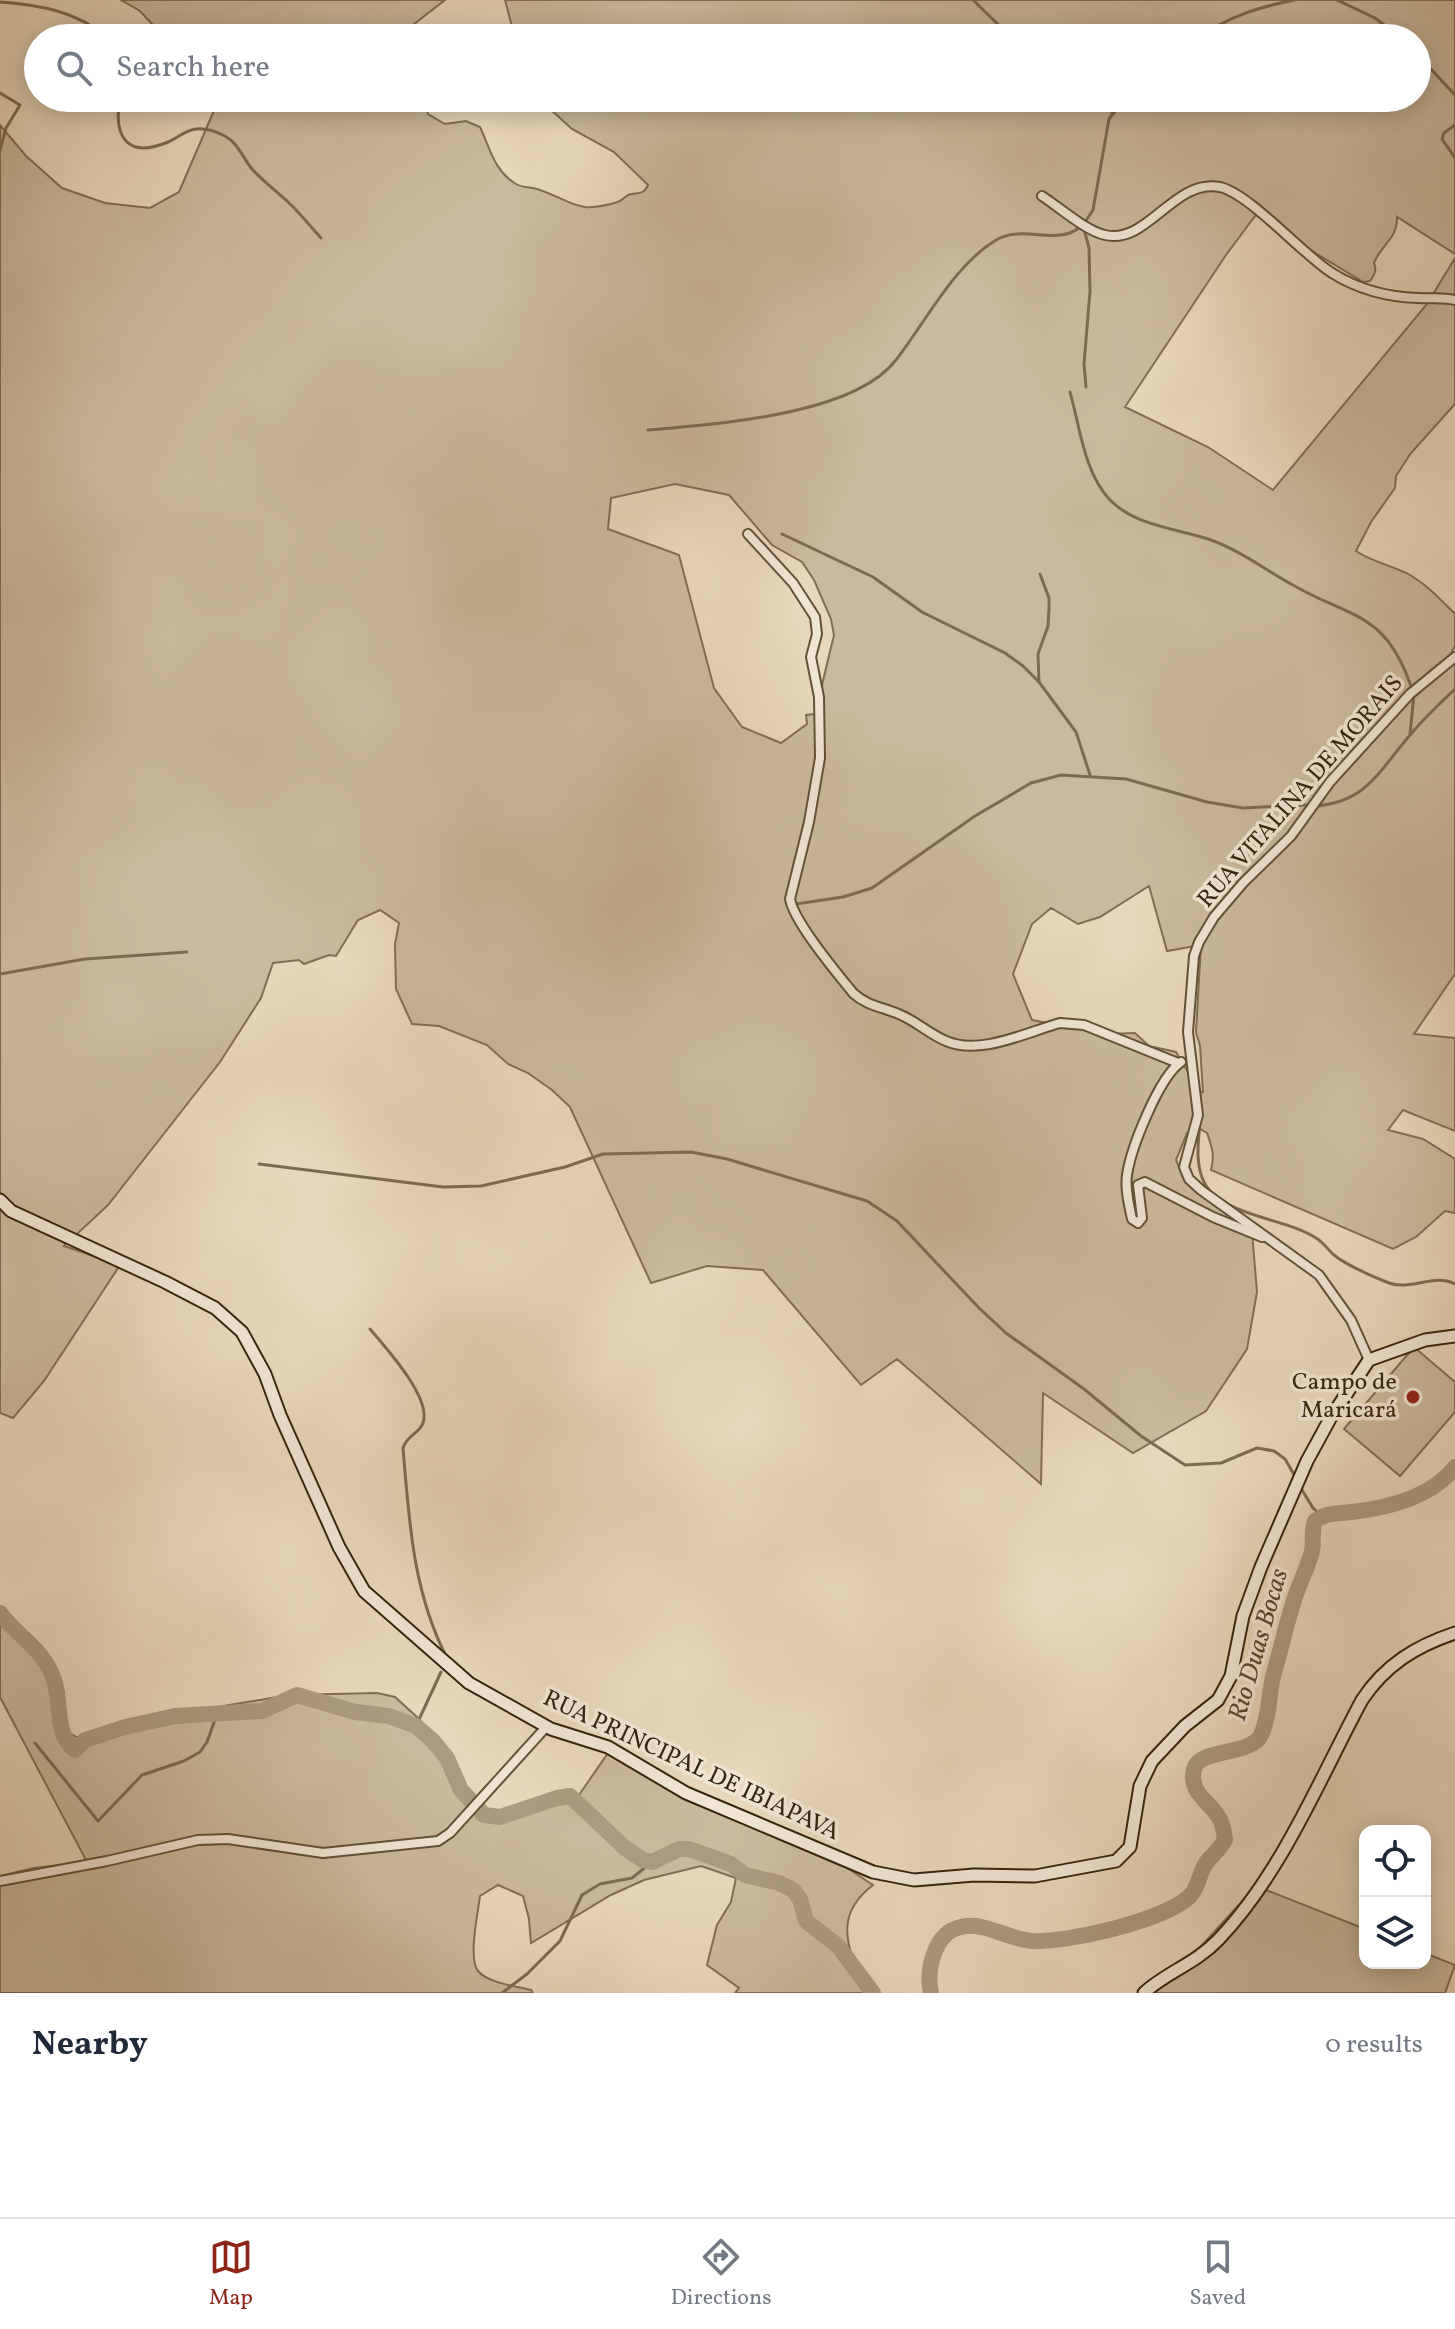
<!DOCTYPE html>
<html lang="en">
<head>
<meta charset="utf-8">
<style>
  :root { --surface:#fff; --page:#f2f2f3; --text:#1f2937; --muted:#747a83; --line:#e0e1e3; --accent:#8f2418 }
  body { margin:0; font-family:Vollkorn,serif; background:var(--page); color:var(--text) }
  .controls { position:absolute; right:24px; bottom:24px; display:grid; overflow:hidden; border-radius:16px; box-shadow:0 4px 20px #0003 }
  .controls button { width:72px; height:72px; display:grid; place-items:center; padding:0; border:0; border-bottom:2px solid var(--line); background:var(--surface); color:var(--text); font:40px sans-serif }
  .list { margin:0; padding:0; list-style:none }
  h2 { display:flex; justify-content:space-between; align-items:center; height:104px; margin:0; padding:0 32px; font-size:34px }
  h2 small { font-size:26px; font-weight:400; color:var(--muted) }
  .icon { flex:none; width:44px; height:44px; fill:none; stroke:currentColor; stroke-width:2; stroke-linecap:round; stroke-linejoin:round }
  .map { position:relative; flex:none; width:1455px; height:1993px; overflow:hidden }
  .search { position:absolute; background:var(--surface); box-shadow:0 4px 20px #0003; left:24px; right:24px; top:24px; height:88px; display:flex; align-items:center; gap:20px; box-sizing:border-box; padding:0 28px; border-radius:44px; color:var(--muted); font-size:30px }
  .sheet { height:224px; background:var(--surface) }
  nav { display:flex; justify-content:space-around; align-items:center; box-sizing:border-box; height:112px; border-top:2px solid var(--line); background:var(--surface); font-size:22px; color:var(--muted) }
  nav a { display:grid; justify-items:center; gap:4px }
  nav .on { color:var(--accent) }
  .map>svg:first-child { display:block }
  .green { fill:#cab99e; stroke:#806e56; stroke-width:2; fill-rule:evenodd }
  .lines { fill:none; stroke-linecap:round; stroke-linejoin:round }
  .stream { stroke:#7c6b52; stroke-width:3 }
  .river { stroke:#ab9a80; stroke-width:16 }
  .street-casing { stroke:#625139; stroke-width:12 }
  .secondary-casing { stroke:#36240d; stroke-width:15 }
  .street { stroke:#f0e5d3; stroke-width:8 }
  .secondary { stroke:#f0e5d3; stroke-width:11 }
  .poi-dot { fill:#8f2418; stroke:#f0e5d3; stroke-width:3 }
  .labels { text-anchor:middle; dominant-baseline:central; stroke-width:7; stroke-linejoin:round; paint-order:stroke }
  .street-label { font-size:24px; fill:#36240d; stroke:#f0e5d3 }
  .poi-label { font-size:24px; fill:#36240d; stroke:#f0e5d3; text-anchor:end }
  .water-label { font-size:26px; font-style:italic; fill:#594730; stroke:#f0e5d3 }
</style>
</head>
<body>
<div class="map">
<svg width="1455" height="1993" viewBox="0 0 1455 1993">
  <rect width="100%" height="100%" fill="#e8d7bc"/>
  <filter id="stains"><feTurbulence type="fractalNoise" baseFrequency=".0025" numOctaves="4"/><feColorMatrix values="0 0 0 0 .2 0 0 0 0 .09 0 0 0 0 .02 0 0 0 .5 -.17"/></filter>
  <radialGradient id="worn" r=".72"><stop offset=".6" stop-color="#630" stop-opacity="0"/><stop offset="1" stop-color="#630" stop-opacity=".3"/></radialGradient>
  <g class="green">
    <path d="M121,0H445L409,28L411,38H165L140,11Z"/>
    <path d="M505,0H1455V254L1397,217C1398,238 1381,245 1374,263C1377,270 1375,274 1370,281L1363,282L1299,243L1261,208L1226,255L1125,407L1208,447L1273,490L1427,304L1455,258V404L1411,453L1396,476L1395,488L1371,522L1356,551C1374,563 1392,565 1410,575C1427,585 1441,600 1455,614V646L1449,657H1455V974L1414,1034L1455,1038V1131L1403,1110L1388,1130L1423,1139L1455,1159V1213L1445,1211L1416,1237L1393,1249L1211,1170C1215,1155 1212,1147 1207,1133L1195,1126L1187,1133L1176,1160L1183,1177L1199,1193L1213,1197L1252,1232L1257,1292L1247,1349L1206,1411L1133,1453L1043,1393L1041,1484L897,1359L861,1385L763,1270L707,1266L651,1283L570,1107L552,1090L528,1073L508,1064L487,1045L439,1026L412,1024L396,989L395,944L399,923L380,910L358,920L336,956L329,955L304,964L299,960L273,963L261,998L220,1062L108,1205L64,1246L120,1265L44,1381L13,1418L0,1413V125L26,156L62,188L105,203L150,208L179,192L216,106H190L187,98H425L428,114L445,124L466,121L480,127C490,148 494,171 516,184C523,188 533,187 540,190C576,203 577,214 618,202C622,200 625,197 628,195C638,192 643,196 648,185L614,152L572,129L538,98H1417V38H515ZM675,484L729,495L772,545L802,562L814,580L831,619L834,635L815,714L806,715L807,724L781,743L742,727L714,688L679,555L608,529L611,498ZM1149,886L1167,951L1201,945L1196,1032L1200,1046L1203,1092L1195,1091L1188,1072L1176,1052L1149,1046L1135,1033L1107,1034L1032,1020L1013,974L1032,924L1051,908L1078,924L1100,917Z"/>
    <path d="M1414,1347L1455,1382V1412L1400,1476L1344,1429Z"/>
    <path d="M0,1623L41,1661L64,1691L62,1728L78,1738L135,1721L289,1695L377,1693L395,1697L417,1717L439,1743L446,1762L483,1806L498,1816L579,1795L608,1753L823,1852L873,1885C830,1918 851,1950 864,1993H735L739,1988L707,1965L717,1925L731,1902L736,1878L701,1866L644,1880L611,1895L531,1943L529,1919L523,1896L498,1885L480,1896C478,1912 468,1959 478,1971C488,1983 515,1986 531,1990L533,1993H0V1876L34,1868L87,1862L0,1697Z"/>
    <path d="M1256,1886L1365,1929V1963H1425V1953L1455,1965L1445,1993H1148L1195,1953Z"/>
  </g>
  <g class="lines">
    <g class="stream">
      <path d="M973,0L1012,38"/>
      <path d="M1337,0L1375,18L1401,38"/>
      <path d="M0,2C39,5 78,11 107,38"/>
      <path d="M1200,38C1227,16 1261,7 1294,0"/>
      <path d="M1417,54L1455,95"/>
      <path d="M0,93L20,105L6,128L0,150"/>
      <path d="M120,98C113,137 127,159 168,142C178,138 185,130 196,129C205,128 217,132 225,136C238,143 243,158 252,169C263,181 276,191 288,202C300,213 310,226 321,238"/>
      <path d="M1090,98L1112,112"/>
      <path d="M1455,125L1444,133L1442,139L1455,158"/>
      <path d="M1085,222L1093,210L1109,119L1125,98"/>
      <path d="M1084,229L1089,248L1090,291L1084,364L1086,387"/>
      <path d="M1070,392C1080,427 1084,473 1110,500C1137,527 1177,528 1211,540C1241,551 1264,569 1291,584C1351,619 1384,610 1411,686"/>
      <path d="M648,430C714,424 853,416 896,360C925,323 955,263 998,239C1024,225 1058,246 1080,227"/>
      <path d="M782,534L873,577L922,612L1005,653L1023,666L1039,682L1076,732L1090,775"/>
      <path d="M1039,682L1038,654L1048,626L1049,609V598L1040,574"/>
      <path d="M1410,734L1414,694"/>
      <path d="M1315,806C1368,802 1379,770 1411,734C1424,718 1440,703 1455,689"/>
      <path d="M796,904L843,897L872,888L975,816L1031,783L1061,775L1126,779L1207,802L1243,808L1306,805"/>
      <path d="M0,974L85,959L187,952"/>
      <path d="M1199,1089C1205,1122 1191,1151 1203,1180C1218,1216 1287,1218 1316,1238C1323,1242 1328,1250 1334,1255C1346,1265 1374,1277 1389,1283C1411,1291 1434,1273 1455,1284"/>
      <path d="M259,1164L443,1187L481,1186L565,1167L603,1154L691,1152L727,1159L867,1201L897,1221L979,1308L1006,1333L1084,1389L1141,1436L1185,1465L1221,1463L1257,1448L1274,1451L1285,1459L1296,1478"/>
      <path d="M370,1329C386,1348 432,1398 423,1423C419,1434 407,1435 403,1448C409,1520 413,1593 447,1658"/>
      <path d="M1299,1485L1313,1508L1322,1516"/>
      <path d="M416,1726L441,1672"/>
      <path d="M35,1743L98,1821L142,1775L184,1761L200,1752L207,1742L217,1714"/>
      <path d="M502,1993L527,1974L560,1941L582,1895L600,1884L632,1878L652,1862"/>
    </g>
    <g class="river">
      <path d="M0,1613C18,1637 45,1650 54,1680C62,1703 54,1734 75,1750L85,1740L125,1727L175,1716L262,1711L297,1695L355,1712L389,1716L416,1726L433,1741L447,1758L461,1790L484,1815L500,1817L557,1798L570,1796L625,1848L643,1860L652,1862L679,1849H689L731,1864L745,1875L779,1883L793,1890L800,1899L806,1921L838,1946L873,1993"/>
      <path d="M931,1993C926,1971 934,1932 961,1927C984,1921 1009,1940 1033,1941C1067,1943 1166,1920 1190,1896C1199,1887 1199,1873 1206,1863C1212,1855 1221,1849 1225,1839C1224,1832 1222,1821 1218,1816C1208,1801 1188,1791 1194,1769C1199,1748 1251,1756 1261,1735C1271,1713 1268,1690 1275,1669C1282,1645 1287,1621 1295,1597C1300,1582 1308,1567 1312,1551C1314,1541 1311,1531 1315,1521C1327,1512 1337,1514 1351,1512C1387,1508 1432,1497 1455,1467"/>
    </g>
    <g class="street-casing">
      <g id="street">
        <path d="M1042,196C1059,207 1086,231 1105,235C1148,245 1174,178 1220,187C1250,194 1302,254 1332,273C1359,290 1386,297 1418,298C1431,299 1443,297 1455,300"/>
        <path d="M748,534L793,583L815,617L817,634L811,657L819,697L820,758L809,822L790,899C794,922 837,973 853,993C868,1007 885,1007 903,1016C918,1023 931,1035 946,1041C980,1056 1027,1032 1060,1023L1084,1025L1178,1063"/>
        <path d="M1181,1062C1159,1077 1131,1148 1127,1175C1125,1189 1129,1205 1132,1219L1138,1223L1142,1218L1138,1185L1145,1182L1213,1217L1262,1237"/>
        <path d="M1369,1360L1351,1320L1319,1275L1201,1190L1189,1179L1184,1167L1198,1115L1188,1032L1194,956L1199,942L1214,917L1243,883L1291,836L1330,782L1410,694L1455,657"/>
        <path d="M0,1881L107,1861L198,1840L228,1839L323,1853L438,1841L450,1833L547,1726"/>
      </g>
    </g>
    <g class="secondary-casing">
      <g id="secondary">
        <path d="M0,1200L11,1211L165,1282L215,1308L242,1332L265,1374L280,1415L339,1547L364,1591L469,1683L551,1729L608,1747L686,1793L873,1872L914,1880L974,1875L1035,1876L1116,1861L1130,1847L1140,1786L1152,1761L1185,1726L1218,1700L1231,1676L1243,1616L1261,1567L1307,1461L1331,1417L1369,1360L1425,1340L1455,1336"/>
        <path d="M1144,1993C1165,1973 1195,1964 1218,1940C1282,1873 1319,1780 1362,1700C1385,1665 1416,1646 1455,1633"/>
      </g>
    </g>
    <use href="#street" class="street"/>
    <use href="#secondary" class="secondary"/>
  </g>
  <circle class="poi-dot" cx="1413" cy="1397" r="8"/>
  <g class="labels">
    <g class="street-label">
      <text transform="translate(1301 792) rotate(-49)">RUA VITALINA DE MORAIS</text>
      <text transform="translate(691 1766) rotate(25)">RUA PRINCIPAL DE IBIAPAVA</text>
    </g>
    <g class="poi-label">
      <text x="1397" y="1383">Campo de<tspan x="1397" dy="28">Maricará</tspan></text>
    </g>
    <g class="water-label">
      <text transform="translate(1259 1645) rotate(-74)">Rio Duas Bocas</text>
    </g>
  </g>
  <rect width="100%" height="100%" filter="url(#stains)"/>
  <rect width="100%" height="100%" fill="url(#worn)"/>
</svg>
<div class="controls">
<button><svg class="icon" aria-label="locate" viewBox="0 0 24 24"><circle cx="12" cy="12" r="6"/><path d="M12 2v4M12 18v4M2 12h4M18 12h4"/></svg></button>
<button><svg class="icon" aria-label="layers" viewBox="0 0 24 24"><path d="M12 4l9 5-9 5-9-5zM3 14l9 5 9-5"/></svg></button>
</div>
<div class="search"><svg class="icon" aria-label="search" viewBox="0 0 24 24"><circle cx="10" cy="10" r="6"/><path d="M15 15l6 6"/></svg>Search here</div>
</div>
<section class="sheet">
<h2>Nearby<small>0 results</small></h2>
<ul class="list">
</ul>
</section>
<nav>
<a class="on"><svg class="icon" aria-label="map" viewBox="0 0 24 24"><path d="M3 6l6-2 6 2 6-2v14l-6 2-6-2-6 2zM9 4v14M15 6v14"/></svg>Map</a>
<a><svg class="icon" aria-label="directions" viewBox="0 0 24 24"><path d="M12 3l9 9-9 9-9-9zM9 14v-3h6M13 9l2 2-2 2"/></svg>Directions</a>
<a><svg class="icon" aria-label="saved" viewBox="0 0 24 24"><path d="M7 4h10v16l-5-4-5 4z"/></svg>Saved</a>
</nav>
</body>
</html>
